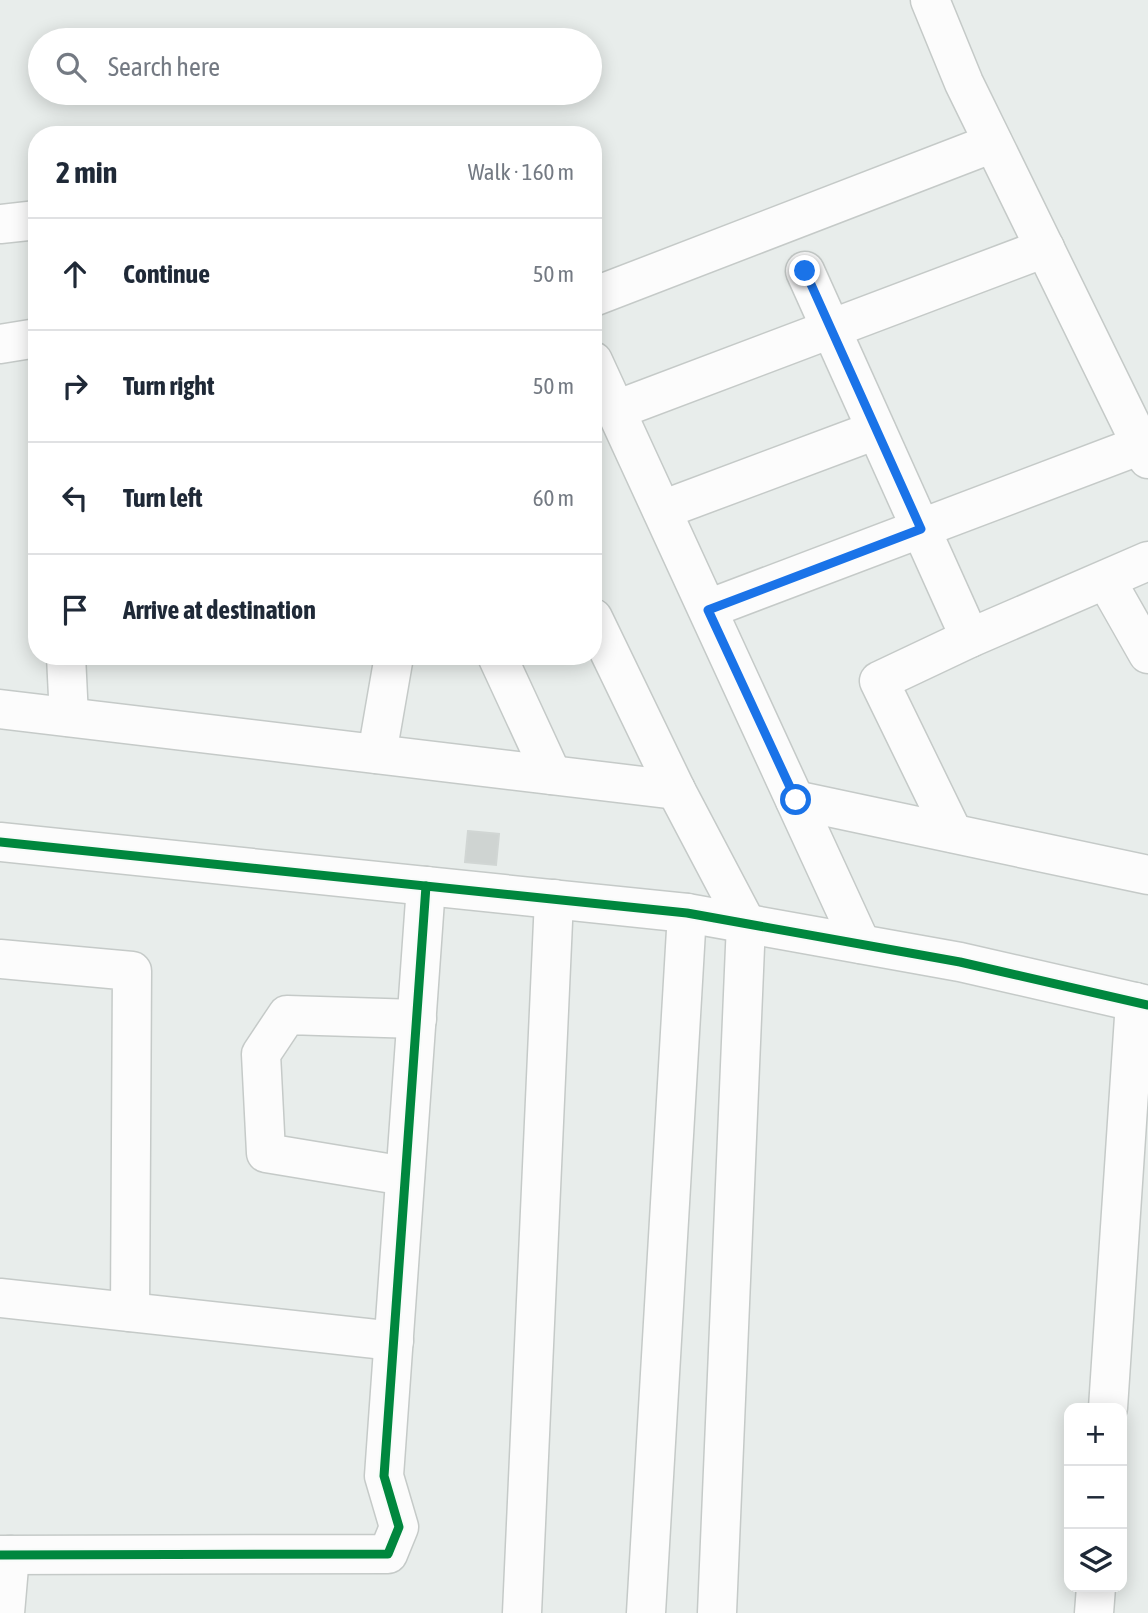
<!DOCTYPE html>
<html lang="en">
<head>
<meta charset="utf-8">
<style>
  :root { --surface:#fff; --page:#f2f2f3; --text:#1f2937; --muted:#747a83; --line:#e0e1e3 }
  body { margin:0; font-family:"Asap Condensed",sans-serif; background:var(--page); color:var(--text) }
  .controls { position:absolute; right:21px; bottom:21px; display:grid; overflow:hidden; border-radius:14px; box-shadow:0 4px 18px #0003 }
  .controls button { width:63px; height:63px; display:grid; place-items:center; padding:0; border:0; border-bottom:2px solid var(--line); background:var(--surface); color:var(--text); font:35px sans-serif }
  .stop { position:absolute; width:21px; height:21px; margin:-16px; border:5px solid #1a73e8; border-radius:50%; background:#fff }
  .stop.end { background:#1a73e8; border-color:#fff; box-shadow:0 2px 7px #0008 }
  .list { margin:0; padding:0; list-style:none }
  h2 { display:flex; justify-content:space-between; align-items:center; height:91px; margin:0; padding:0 28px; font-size:30px }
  h2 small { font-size:23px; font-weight:400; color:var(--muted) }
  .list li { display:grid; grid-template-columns:46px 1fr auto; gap:21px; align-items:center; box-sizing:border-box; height:112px; padding:0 28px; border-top:2px solid var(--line) }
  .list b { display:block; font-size:26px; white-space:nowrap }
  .list em { font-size:23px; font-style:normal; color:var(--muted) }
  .icon { flex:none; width:38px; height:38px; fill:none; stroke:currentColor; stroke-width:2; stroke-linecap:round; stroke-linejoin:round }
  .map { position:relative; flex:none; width:1148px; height:1613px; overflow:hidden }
  .search { position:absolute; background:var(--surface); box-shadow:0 4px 18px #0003; left:28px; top:28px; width:574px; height:77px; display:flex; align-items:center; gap:18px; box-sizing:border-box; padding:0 24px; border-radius:38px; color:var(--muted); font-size:26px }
  .panel { position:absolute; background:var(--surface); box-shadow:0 4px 18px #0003; left:28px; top:126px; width:574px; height:539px; border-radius:28px }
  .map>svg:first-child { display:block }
  .building { fill:#cfd4d2; stroke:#d1d6d4; stroke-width:2 }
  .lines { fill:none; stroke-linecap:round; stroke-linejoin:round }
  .minor-casing { stroke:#c5cac8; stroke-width:41 }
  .minor { stroke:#fcfcfc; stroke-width:38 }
  .cycleway-casing { stroke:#f7fbf9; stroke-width:13 }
  .cycleway { stroke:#00873e; stroke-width:9 }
  .route { stroke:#1a73e8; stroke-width:9 }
</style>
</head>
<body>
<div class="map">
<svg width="1148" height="1613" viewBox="0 0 1148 1613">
  <rect width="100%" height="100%" fill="#e8edeb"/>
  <path class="building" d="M468,831L499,834L496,865L465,862Z"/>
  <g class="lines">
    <g class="minor-casing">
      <g id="minor">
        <path d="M930,0L964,83L1148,459"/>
        <path d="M0,224L37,220"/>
        <path d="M805,271L970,638"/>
        <path d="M593,297L993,143"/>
        <path d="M0,344L37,338"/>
        <path d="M593,361L861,944"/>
        <path d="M616,410L1045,248"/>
        <path d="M662,510L876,430"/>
        <path d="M1106,580L1148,654"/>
        <path d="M708,609L1141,445"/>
        <path d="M593,618L676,790L746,923L717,1613"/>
        <path d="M66,656L69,717"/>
        <path d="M497,656L552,775"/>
        <path d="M0,709L676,790"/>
        <path d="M377,754L394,656"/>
        <path d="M795,800L1148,875"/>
        <path d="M953,833L879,681L970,638L1148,561"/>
        <path d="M0,842L687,913L960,962L1148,1005"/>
        <path d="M0,959L132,971L130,1312"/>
        <path d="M405,1176L266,1153L261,1054L287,1015L417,1019"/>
        <path d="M0,1298L394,1341"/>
        <path d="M1108,1408L1135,1002"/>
        <path d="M0,1555L388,1554L399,1527L384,1476L426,886"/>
        <path d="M5,1613L10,1555"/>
        <path d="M522,1613L554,899"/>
        <path d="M646,1613L687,913"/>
        <path d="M1094,1613L1096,1587"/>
      </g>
    </g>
    <use href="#minor" class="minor"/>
    <g class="cycleway-casing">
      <g id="cycleway">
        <path d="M0,842L687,913L960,962L1148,1005"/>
        <path d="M0,1555L388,1554L399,1527L384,1476L426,886"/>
      </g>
    </g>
    <use href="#cycleway" class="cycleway"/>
  </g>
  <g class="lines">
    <path class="route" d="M796,800L708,610L921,529L805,271"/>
  </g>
</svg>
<div class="controls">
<button>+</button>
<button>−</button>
<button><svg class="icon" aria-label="layers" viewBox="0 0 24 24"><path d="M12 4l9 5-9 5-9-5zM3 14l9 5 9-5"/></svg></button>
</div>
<div class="stop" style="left:796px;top:800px"></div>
<div class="stop end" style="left:805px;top:271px"></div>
<div class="search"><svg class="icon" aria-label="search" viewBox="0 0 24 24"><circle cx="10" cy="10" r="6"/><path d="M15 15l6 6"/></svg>Search here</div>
<section class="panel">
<h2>2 min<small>Walk · 160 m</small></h2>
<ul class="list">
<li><svg class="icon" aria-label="ahead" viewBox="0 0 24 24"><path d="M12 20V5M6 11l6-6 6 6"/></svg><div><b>Continue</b></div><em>50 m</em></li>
<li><svg class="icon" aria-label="right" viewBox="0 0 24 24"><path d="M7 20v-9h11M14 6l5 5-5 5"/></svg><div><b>Turn right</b></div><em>50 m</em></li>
<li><svg class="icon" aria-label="left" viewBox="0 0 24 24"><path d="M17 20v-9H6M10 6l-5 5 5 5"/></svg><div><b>Turn left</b></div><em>60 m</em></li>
<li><svg class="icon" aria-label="arrive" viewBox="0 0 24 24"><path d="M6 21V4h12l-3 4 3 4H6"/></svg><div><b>Arrive at destination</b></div></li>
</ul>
</section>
</div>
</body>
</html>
